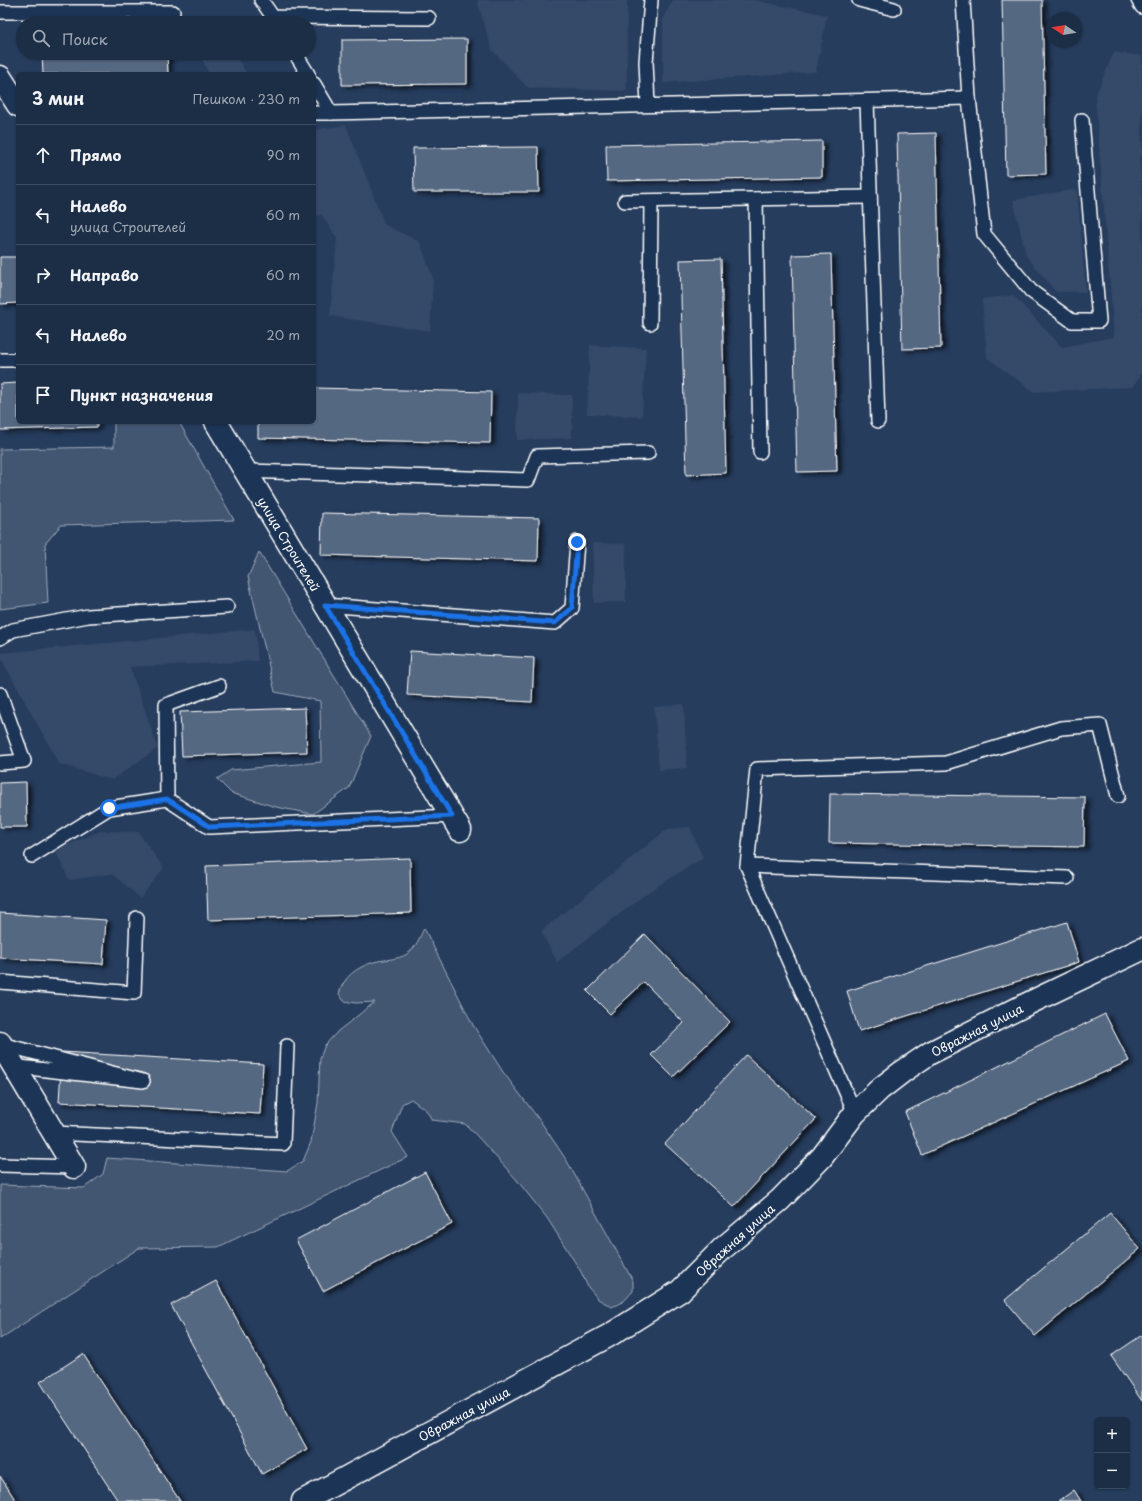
<!DOCTYPE html>
<html lang="ru">
<head>
<meta charset="utf-8">
<style>
  :root { --surface:#1c2e46; --page:#25364d; --text:#f1f3f6; --muted:#a0a8b3; --line:#3a4a5f }
  body { margin:0; font-family:"Playpen Sans",sans-serif; background:var(--page); color:var(--text) }
  .controls { position:absolute; right:12px; bottom:12px; display:grid; overflow:hidden; border-radius:6px; box-shadow:0 1px 3px #0004 }
  .controls button { width:36px; height:36px; display:grid; place-items:center; padding:0; border:0; border-bottom:1px solid var(--line); background:var(--surface); color:var(--text); font:20px sans-serif }
  .compass { position:absolute; left:1046px; top:12px; width:36px; height:36px; border-radius:50%; background:var(--surface); box-shadow:0 1px 3px #0004; rotate:282deg }
  .stop { position:absolute; width:12px; height:12px; margin:-9px; border:3px solid #1a73e8; border-radius:50%; background:#fff }
  .stop.end { background:#1a73e8; border-color:#fff; box-shadow:0 1px 4px #0008 }
  .list { margin:0; padding:0; list-style:none }
  h2 { display:flex; justify-content:space-between; align-items:center; height:52px; margin:0; padding:0 16px; font-size:17px }
  h2 small { font-size:13px; font-weight:400; color:var(--muted) }
  .list li { display:grid; grid-template-columns:26px 1fr auto; gap:12px; align-items:center; box-sizing:border-box; height:60px; padding:0 16px; border-top:1px solid var(--line) }
  .list b { display:block; font-size:15px; white-space:nowrap }
  .list p { margin:0; font-size:13px; white-space:nowrap; color:var(--muted) }
  .list em { font-size:13px; font-style:normal; color:var(--muted) }
  .icon { flex:none; width:22px; height:22px; fill:none; stroke:currentColor; stroke-width:2; stroke-linecap:round; stroke-linejoin:round }
  .map { position:relative; flex:none; width:1142px; height:1501px; overflow:hidden }
  .search { position:absolute; background:var(--surface); box-shadow:0 1px 3px #0004; left:16px; top:16px; width:300px; height:44px; display:flex; align-items:center; gap:10px; box-sizing:border-box; padding:0 14px; border-radius:22px; color:var(--muted); font-size:15px }
  .panel { position:absolute; background:var(--surface); box-shadow:0 1px 3px #0004; left:16px; top:72px; width:300px; height:352px; border-radius:6px }
  .map>svg:first-child { display:block }
  .built { fill:#344a68 }
  .green { fill:#425672; stroke:#a0aab8 }
  .building { fill:#556781; stroke:#fff; filter:url(#shadow) }
  .lines { fill:none; stroke-linecap:round; stroke-linejoin:round }
  .lane-casing { stroke:#fff; stroke-width:16 }
  .street-casing { stroke:#fff; stroke-width:25 }
  .lane { stroke:#1d3557; stroke-width:13 }
  .street { stroke:#1d3557; stroke-width:22 }
  .route { stroke:#1a73e8; stroke-width:5 }
  .labels { text-anchor:middle; dominant-baseline:central; stroke-width:3.5; stroke-linejoin:round; paint-order:stroke }
  .street-label { font-size:12px; fill:#fff; stroke:#1d3557 }
</style>
</head>
<body>
<div class="map">
<svg width="1142" height="1501" viewBox="0 0 1142 1501">
  <defs>
    <filter id="shadow"><feDropShadow dx="4.5" dy="2.5" stdDeviation="2" flood-color="#0009"/></filter>
  </defs>
  <rect width="100%" height="100%" fill="#263d5e"/>
  <filter id="ink" filterUnits="userSpaceOnUse"><feTurbulence type="fractalNoise" baseFrequency=".025" numOctaves="2"/><feDisplacementMap in="SourceGraphic" scale="8" xChannelSelector="R" yChannelSelector="G"/><feConvolveMatrix kernelMatrix="1 2 1 2 8 2 1 2 1" color-interpolation-filters="sRGB"/></filter>
  <g filter="url(#ink)">
    <g class="built">
      <path d="M477,0H627V91L528,88L492,50Z"/>
      <path d="M673,0H753L827,15L816,72L663,83V18Z"/>
      <path d="M1114,52L1142,56V153L1139,159L1142,192V373L1133,387L1034,392L987,358L982,299L1013,295L1062,347L1114,337L1095,96Z"/>
      <path d="M199,53H234L247,74H209Z"/>
      <path d="M346,125L385,225L420,242L433,278L430,331L330,316L337,238L321,214L314,217V130Z"/>
      <path d="M1077,189L1086,292H1056L1026,256L1013,200Z"/>
      <path d="M590,345L646,348L642,417L587,414Z"/>
      <path d="M518,393L572,395V438L517,440Z"/>
      <path d="M592,543L626,544V602L594,603Z"/>
      <path d="M255,629L258,661L130,667L158,748L112,780L59,764L0,656V653Z"/>
      <path d="M684,704L687,768L659,770L654,707Z"/>
      <path d="M690,827L703,858L647,893L557,962L541,931L667,829Z"/>
      <path d="M101,831L138,832L164,868L140,898L112,874L69,880L55,850Z"/>
    </g>
    <g class="green">
      <path d="M114,422H179L234,520L61,525L45,544L48,603L0,609V449L114,447Z"/>
      <path d="M259,552L371,736L349,788L313,814L276,807L231,793L217,779L231,770L321,762L320,701L275,692L248,577Z"/>
      <path d="M424,928L473,1025L503,1072L541,1122L567,1161L633,1281V1291L624,1301L612,1307L598,1299L588,1287L580,1270L547,1218L516,1179L476,1135L465,1124L432,1120L426,1110L411,1099L402,1104L392,1132L408,1157L218,1247L139,1248L0,1339V1185L84,1188L103,1174L107,1158L287,1171L303,1161L311,1142L318,1103L320,1058L325,1045L338,1031L375,1002L355,1003L344,1001L339,994C343,977 357,967 374,962C384,959 398,960 407,954C416,948 420,937 424,928Z"/>
    </g>
    <g class="building">
      <path d="M1002,0H1042L1046,174L1006,175Z"/>
      <path d="M467,39V84L342,85V40Z"/>
      <path d="M42,53H167L168,74H43Z"/>
      <path d="M936,133L941,348L902,349L897,134Z"/>
      <path d="M822,141V177L607,181L606,145Z"/>
      <path d="M538,147L539,192H414L413,148Z"/>
      <path d="M831,254L837,471L797,472L792,255Z"/>
      <path d="M0,257H18V303L0,304Z"/>
      <path d="M721,259L726,473L686,475L680,260Z"/>
      <path d="M18,383V422H97V427L0,430V384Z"/>
      <path d="M314,388L491,392L490,443L258,438V422H314Z"/>
      <path d="M322,513L539,518L538,561L321,555Z"/>
      <path d="M410,651L534,658L532,702L407,695Z"/>
      <path d="M305,708L307,752L182,756L180,712Z"/>
      <path d="M26,782L27,827H0V783Z"/>
      <path d="M830,794L1085,797L1084,847L829,843Z"/>
      <path d="M410,858L411,913L208,920L206,866Z"/>
      <path d="M0,913L106,920L103,964L0,958Z"/>
      <path d="M1067,922L1079,962L859,1031L847,991Z"/>
      <path d="M645,934L730,1022L673,1077L651,1055L684,1023L644,982L610,1014L587,991Z"/>
      <path d="M1105,1014L1129,1061L922,1155L905,1112Z"/>
      <path d="M62,1052L263,1064L260,1114L59,1102Z"/>
      <path d="M746,1055L816,1119L734,1207L665,1144Z"/>
      <path d="M425,1172L452,1224L323,1291L296,1240Z"/>
      <path d="M1110,1213L1140,1249L1035,1336L1005,1300Z"/>
      <path d="M216,1281L307,1449L262,1474L171,1305Z"/>
      <path d="M1142,1335V1401L1111,1356Z"/>
      <path d="M83,1354L180,1501H118L40,1382Z"/>
      <path d="M0,1476L16,1501H0Z"/>
      <path d="M1074,1490L1081,1501H1059Z"/>
    </g>
    <g class="lines">
      <g class="lane-casing">
        <g id="lane">
          <path d="M261,0L273,17L429,18"/>
          <path d="M859,0L894,9"/>
          <path d="M1138,0L1142,7"/>
          <path d="M0,12H173"/>
          <path d="M295,53L308,74"/>
          <path d="M314,84L331,113L969,98L963,0"/>
          <path d="M969,98L984,234L1031,291L1072,321H1099L1082,120"/>
          <path d="M867,101L878,421"/>
          <path d="M648,105L646,62L651,0"/>
          <path d="M314,113H331"/>
          <path d="M756,199L760,452"/>
          <path d="M625,201L870,197"/>
          <path d="M650,323L651,201"/>
          <path d="M0,360H18"/>
          <path d="M245,471L528,480L537,456L648,453"/>
          <path d="M325,605L555,623L572,608L577,542"/>
          <path d="M0,638L13,630L88,616L227,607"/>
          <path d="M0,694L24,761L0,763"/>
          <path d="M167,799L166,705L219,686"/>
          <path d="M32,856L109,808L167,799L209,827L452,816"/>
          <path d="M747,866L1067,878"/>
          <path d="M0,982L134,993L137,918"/>
          <path d="M1,1044L143,1081L11,1066"/>
          <path d="M855,1113L747,866L757,769L946,763L1061,728L1100,725L1118,796"/>
          <path d="M54,1133L283,1144L287,1046"/>
          <path d="M0,1165L74,1167"/>
        </g>
      </g>
      <g class="street-casing">
        <g id="street">
          <path d="M0,77L18,105"/>
          <path d="M216,422L460,830"/>
          <path d="M0,1043L74,1167"/>
          <path d="M303,1501L610,1335L680,1291L722,1249L780,1200L822,1157L855,1113L880,1089L902,1072L930,1053L1023,1006L1142,949"/>
        </g>
      </g>
      <use href="#lane" class="lane"/>
      <use href="#street" class="street"/>
    </g>
  </g>
  <g class="lines" filter="url(#ink)">
    <path class="route" d="M109,808L167,799L210,827L452,816L325,605L555,623L572,608L577,542"/>
  </g>
  <g class="labels">
    <g class="street-label">
      <text transform="translate(289 544) rotate(59)">улица Строителей</text>
      <text transform="translate(977 1030) rotate(-27)">Овражная улица</text>
      <text transform="translate(735 1240) rotate(-42)">Овражная улица</text>
      <text transform="translate(464 1414) rotate(-28)">Овражная улица</text>
    </g>
  </g>
</svg>
<div class="controls">
<button>+</button>
<button>−</button>
</div>
<svg class="compass" viewBox="-18 -18 36 36"><path d="M0-13l5 13h-10z" fill="#e53935"/><path d="M0 13l5-13h-10z" fill="#a0a8b3"/></svg>
<div class="stop" style="left:109px;top:808px"></div>
<div class="stop end" style="left:577px;top:542px"></div>
<div class="search"><svg class="icon" aria-label="search" viewBox="0 0 24 24"><circle cx="10" cy="10" r="6"/><path d="M15 15l6 6"/></svg>Поиск</div>
<section class="panel">
<h2>3 мин<small>Пешком · 230 m</small></h2>
<ul class="list">
<li><svg class="icon" aria-label="ahead" viewBox="0 0 24 24"><path d="M12 20V5M6 11l6-6 6 6"/></svg><div><b>Прямо</b></div><em>90 m</em></li>
<li><svg class="icon" aria-label="left" viewBox="0 0 24 24"><path d="M17 20v-9H6M10 6l-5 5 5 5"/></svg><div><b>Налево</b><p>улица Строителей</p></div><em>60 m</em></li>
<li><svg class="icon" aria-label="right" viewBox="0 0 24 24"><path d="M7 20v-9h11M14 6l5 5-5 5"/></svg><div><b>Направо</b></div><em>60 m</em></li>
<li><svg class="icon" aria-label="left" viewBox="0 0 24 24"><path d="M17 20v-9H6M10 6l-5 5 5 5"/></svg><div><b>Налево</b></div><em>20 m</em></li>
<li><svg class="icon" aria-label="arrive" viewBox="0 0 24 24"><path d="M6 21V4h12l-3 4 3 4H6"/></svg><div><b>Пункт назначения</b></div></li>
</ul>
</section>
</div>
</body>
</html>
